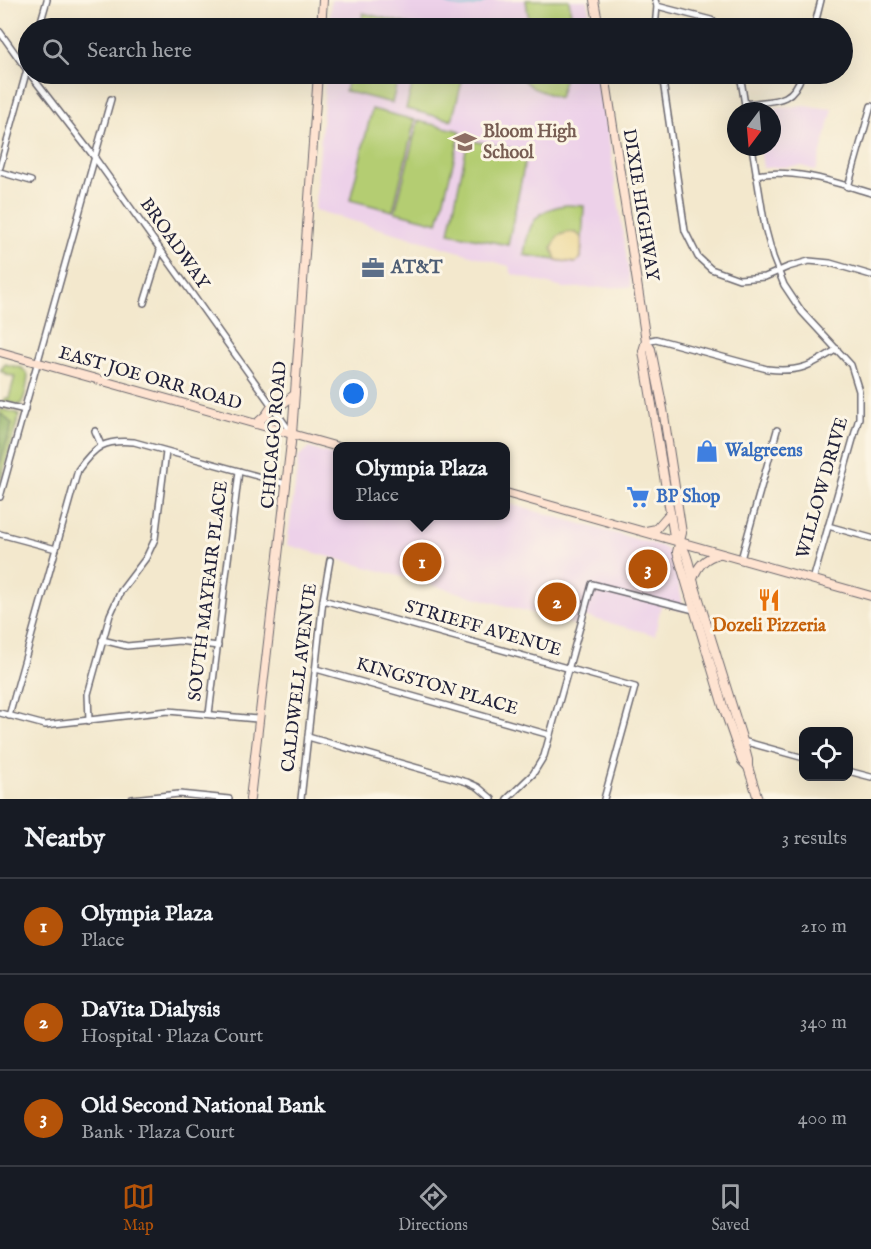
<!DOCTYPE html>
<html lang="en">
<head>
<meta charset="utf-8">
<style>
  :root { --surface:#171b24; --page:#20242c; --text:#f1f3f6; --muted:#9ea1a6; --line:#363941; --accent:#b45309 }
  body { margin:0; font-family:"IM FELL English",serif; background:var(--page); color:var(--text) }
  .controls { position:absolute; right:18px; bottom:18px; display:grid; overflow:hidden; border-radius:12px; box-shadow:0 6px 24px #0002 }
  .controls button { width:54px; height:54px; display:grid; place-items:center; padding:0; border:0; border-bottom:2px solid var(--line); background:var(--surface); color:var(--text); font:30px sans-serif }
  .compass { position:absolute; left:727px; top:102px; width:54px; height:54px; border-radius:50%; background:var(--surface); box-shadow:0 6px 24px #0002; rotate:196deg }
  .you { position:absolute; left:354px; top:394px; width:21px; height:21px; margin:-15px; border:4px solid #fff; border-radius:50%; background:#1a73e8; box-shadow:0 0 0 9px #1a73e833 }
  .badge { display:grid; place-items:center; width:39px; height:39px; border-radius:50%; background:var(--accent); color:#fff; font-size:20px; font-weight:700 }
  .pin { position:absolute; translate:-50% -50%; border:3px solid #fff; box-shadow:0 2px 6px #0006 }
  .popup { position:absolute; left:333px; top:442px; width:177px; height:78px; box-sizing:border-box; display:grid; place-content:center; border-radius:12px; background:var(--surface); filter:drop-shadow(0 2px 4px #0005); font-size:20px; white-space:nowrap; color:var(--muted) }
  .popup b { font-size:22px; color:var(--text) }
  .popup::after { content:''; position:absolute; left:50%; top:100%; margin-left:-12px; border:12px solid transparent; border-top-color:var(--surface) }
  .list { margin:0; padding:0; list-style:none }
  h2 { display:flex; justify-content:space-between; align-items:center; height:78px; margin:0; padding:0 24px; font-size:26px }
  h2 small { font-size:20px; font-weight:400; color:var(--muted) }
  .list li { display:grid; grid-template-columns:39px 1fr auto; gap:18px; align-items:center; box-sizing:border-box; height:96px; padding:0 24px; border-top:2px solid var(--line) }
  .list b { display:block; font-size:22px; white-space:nowrap }
  .list p { margin:0; font-size:20px; white-space:nowrap; color:var(--muted) }
  .list em { font-size:20px; font-style:normal; color:var(--muted) }
  .icon { flex:none; width:33px; height:33px; fill:none; stroke:currentColor; stroke-width:2; stroke-linecap:round; stroke-linejoin:round }
  .map { position:relative; flex:none; width:871px; height:799px; overflow:hidden }
  .search { position:absolute; background:var(--surface); box-shadow:0 6px 24px #0002; left:18px; right:18px; top:18px; height:66px; display:flex; align-items:center; gap:15px; box-sizing:border-box; padding:0 21px; border-radius:33px; color:var(--muted); font-size:22px }
  .sheet { height:366px; background:var(--surface) }
  nav { display:flex; justify-content:space-around; align-items:center; box-sizing:border-box; height:84px; border-top:2px solid var(--line); background:var(--surface); font-size:16px; color:var(--muted) }
  nav a { display:grid; justify-items:center; gap:3px }
  nav .on { color:var(--accent) }
  .map>svg:first-child { display:block }
  .built { fill:#edd1e9 }
  .green { fill:#b4cd72; stroke:#6b7856; stroke-width:1.5 }
  .forest { fill:#8fb064; stroke:#586950; stroke-width:1.5 }
  .sand { fill:#eeda9e; stroke:#887e6c; stroke-width:1.5 }
  .lines { fill:none; stroke-linecap:round; stroke-linejoin:round }
  .stream { stroke:#56c3cb; stroke-width:1.5 }
  .street-casing { stroke:#6b676e; stroke-width:8 }
  .secondary-casing { stroke:#6b676e; stroke-width:10 }
  .street { stroke:#fff; stroke-width:5 }
  .secondary { stroke:#fee3d1; stroke-width:8 }
  .labels { text-anchor:middle; dominant-baseline:central; stroke-width:6; stroke-linejoin:round; paint-order:stroke }
  .education-label { font-size:18px; font-weight:bold; fill:#785e54; stroke:#fcf5e5; text-anchor:start }
  .street-label { font-size:18px; fill:#22223b; stroke:#fcf5e5 }
  .service-label { font-size:18px; font-weight:bold; fill:#4e5e75; stroke:#fcf5e5; text-anchor:start }
  .shop-label { font-size:18px; font-weight:bold; fill:#366cbe; stroke:#fcf5e5; text-anchor:start }
  .food-label { font-size:18px; font-weight:bold; fill:#c56008; stroke:#fcf5e5 }
</style>
</head>
<body>
<div class="map">
<svg width="871" height="799" viewBox="0 0 871 799">
  <rect width="100%" height="100%" fill="#fcf5e5"/>
  <filter id="ink" filterUnits="userSpaceOnUse"><feTurbulence type="fractalNoise" baseFrequency=".0167" numOctaves="2"/><feDisplacementMap in="SourceGraphic" scale="12" xChannelSelector="R" yChannelSelector="G"/><feConvolveMatrix kernelMatrix="1 2 1 2 8 2 1 2 1" color-interpolation-filters="sRGB"/></filter>
  <filter id="wash" filterUnits="userSpaceOnUse"><feTurbulence type="fractalNoise" baseFrequency=".008" numOctaves="4" result="noise"/><feDisplacementMap in="SourceGraphic" scale="24" xChannelSelector="R" yChannelSelector="G"/><feGaussianBlur stdDeviation="1.35" result="paint"/><feColorMatrix in="noise" values="0 0 0 0 0 0 0 0 0 0 0 0 0 0 0 0 0 1.4 0 .05"/><feComposite in="paint" operator="in"/></filter>
  <g filter="url(#wash)">
    <rect width="100%" height="100%" fill="#f3e8cd"/>
    <g class="built">
      <path d="M331,0H587L592,28H329Z"/>
      <path d="M326,74H599L631,287L563,288L512,274L509,266L315,210Z"/>
      <path d="M804,106L833,109L816,171L803,166L763,168L760,147H772V111L754,110Z"/>
      <path d="M309,448L338,456V516H506V503L661,546L667,550L674,560L684,611L661,605L655,635L580,615L576,625L287,545L299,456Z"/>
    </g>
    <g class="green">
      <path d="M526,0H569L571,15L529,22Z"/>
      <path d="M363,13L411,25L410,28H360Z"/>
      <path d="M349,74H399L392,103L345,91Z"/>
      <path d="M415,74H464L452,120L406,109Z"/>
      <path d="M517,74H566L559,98L533,88Z"/>
      <path d="M372,109L415,120L393,211L350,200Z"/>
      <path d="M418,121L461,131L438,223L395,212Z"/>
      <path d="M468,140L527,152L508,245L449,233Z"/>
      <path d="M567,205L584,206L581,258L575,263L524,255C528,225 534,209 567,205Z"/>
      <path d="M5,364L22,368L28,375C27,385 26,397 20,405L3,401L5,398H9L15,376L5,375L6,373L0,371Z"/>
      <path d="M0,409L17,413L19,416L0,483V465L12,424L3,415H0Z"/>
    </g>
    <path class="forest" d="M0,415H3L12,424L0,465Z"/>
    <path class="sand" d="M568,232L576,233L582,238L581,258L575,263L556,260L552,248L558,236Z"/>
    <g class="lines">
      <path class="stream" d="M441,0C453,10 474,8 487,0"/>
    </g>
  </g>
  <g filter="url(#ink)">
    <g class="lines">
      <g class="street-casing">
        <g id="street">
          <path d="M655,0L657,6L655,28"/>
          <path d="M657,6L711,20L725,28"/>
          <path d="M39,28L47,0"/>
          <path d="M814,28L821,0"/>
          <path d="M0,32L27,70"/>
          <path d="M30,74L95,158L292,434"/>
          <path d="M662,74L685,231L698,257L711,269L739,279L765,277L788,267L809,261L830,263L871,275"/>
          <path d="M740,74L746,111"/>
          <path d="M745,104C774,100 792,105 802,74"/>
          <path d="M752,147L765,227L773,257L784,285L802,312L851,365L859,391V418L813,580"/>
          <path d="M0,167L28,66"/>
          <path d="M0,172L31,181"/>
          <path d="M756,175C795,168 834,182 871,193"/>
          <path d="M848,187L871,106"/>
          <path d="M144,303L160,251"/>
          <path d="M646,341L656,339L767,369C799,373 811,366 837,349"/>
          <path d="M0,404L25,410"/>
          <path d="M95,431L101,445"/>
          <path d="M0,497L111,99"/>
          <path d="M828,526L871,538"/>
          <path d="M0,534L56,549"/>
          <path d="M741,559L777,430"/>
          <path d="M323,600L635,687L604,799"/>
          <path d="M102,640L127,646L179,641L218,646"/>
          <path d="M316,669L550,735"/>
          <path d="M0,713L45,725L168,711L257,719"/>
          <path d="M209,714L239,471"/>
          <path d="M9,716L78,470C95,446 105,439 134,442L286,484"/>
          <path d="M89,721L88,694L110,615L121,591L146,558L155,539L166,452"/>
          <path d="M308,737L467,782L478,787L492,799"/>
          <path d="M743,741L804,758"/>
          <path d="M848,771L871,777"/>
          <path d="M132,799L179,794L229,799"/>
          <path d="M301,799L323,600L330,560"/>
          <path d="M507,799L533,774L544,756L592,584L694,610"/>
        </g>
      </g>
      <g class="secondary-casing">
        <g id="secondary">
          <path d="M594,0L599,28"/>
          <path d="M321,28L323,0"/>
          <path d="M605,74L646,341L651,349L663,409L682,533L677,552L723,706L742,761L748,767"/>
          <path d="M646,341L643,351L674,536C687,548 689,564 693,580L743,741L748,760V767L758,799"/>
          <path d="M0,352L338,447"/>
          <path d="M256,424L266,415L272,406H280L294,395"/>
          <path d="M506,493L871,596"/>
          <path d="M646,531L656,529L670,513"/>
          <path d="M693,579C698,565 705,558 719,554"/>
          <path d="M250,799L292,434L318,74"/>
        </g>
      </g>
      <use href="#street" class="street"/>
      <use href="#secondary" class="secondary"/>
    </g>
  </g>
  <defs>
    <g id="school-bare" transform="scale(1.8)"><path d="M0-5L7-2L0 1L-7-2ZM-4 1L0 2.5L4 1V4Q0 6-4 4Z" fill="#8d6e63" stroke="#fcf5e5" stroke-width="2.5" paint-order="stroke"/></g>
    <g id="office-bare" transform="scale(1.8)"><path d="M-6-3h4V-5.5h4V-3h4V5H-6ZM-1-4.5V-3h2v-1.5ZM-6 0V1H6V0Z" fill="#5c6f8a" stroke="#fcf5e5" stroke-width="2.5" paint-order="stroke"/></g>
    <g id="shop-bare" transform="scale(1.8)"><path d="M-5-2.5h2.3a2.7 3.5 0 0 1 5.4 0H5L5.5 6h-11ZM-1.5-2.5h3a1.5 2.3 0 0 0-3 0Z" fill="#3f7fe0" stroke="#fcf5e5" stroke-width="2.5" paint-order="stroke"/></g>
    <g id="supermarket-bare" transform="scale(1.8)"><path d="M-6-5.5h2.5l.6 2H6L4.5 2H-2.5L-4.4-4H-6ZM-1.5 3.2a1.3 1.3 0 1 0 .1 0ZM3 3.2a1.3 1.3 0 1 0 .1 0Z" fill="#3f7fe0" stroke="#fcf5e5" stroke-width="2.5" paint-order="stroke"/></g>
    <g id="restaurant-bare" transform="scale(1.8)"><path d="M-5-6h1v4h1v-4h1v4h1v-4h1v5L-1.5 .5V6h-2V.5L-5-1ZM5-6V6H3V1.5H1.5Q1.5-4 5-6Z" fill="#e8710a" stroke="#fcf5e5" stroke-width="2.5" paint-order="stroke"/></g>
  </defs>
  <g fill-rule="evenodd">
    <use href="#school-bare" x="465" y="142"/>
    <use href="#office-bare" x="373" y="268"/>
    <use href="#shop-bare" x="707" y="451"/>
    <use href="#supermarket-bare" x="638" y="497"/>
    <use href="#restaurant-bare" x="769" y="600"/>
  </g>
  <g class="labels">
    <g class="education-label">
      <text x="483" y="132">Bloom High<tspan x="483" dy="21">School</tspan></text>
    </g>
    <g class="street-label">
      <text transform="translate(640 205) rotate(81)">DIXIE HIGHWAY</text>
      <text transform="translate(174 244) rotate(55)">BROADWAY</text>
      <text transform="translate(150 379) rotate(16)">EAST JOE ORR ROAD</text>
      <text transform="translate(275 435) rotate(-85)">CHICAGO ROAD</text>
      <text transform="translate(823 488) rotate(-74)">WILLOW DRIVE</text>
      <text transform="translate(209 591) rotate(-83)">SOUTH MAYFAIR PLACE</text>
      <text transform="translate(483 629) rotate(16)">STRIEFF AVENUE</text>
      <text transform="translate(300 678) rotate(-83)">CALDWELL AVENUE</text>
      <text transform="translate(437 687) rotate(16)">KINGSTON PLACE</text>
    </g>
    <g class="service-label">
      <text x="391" y="268">AT&amp;T</text>
    </g>
    <g class="shop-label">
      <text x="725" y="451">Walgreens</text>
      <text x="656" y="497">BP Shop</text>
    </g>
    <g class="food-label">
      <text x="769" y="626">Dozeli Pizzeria</text>
    </g>
  </g>
</svg>
<div class="controls">
<button><svg class="icon" aria-label="locate" viewBox="0 0 24 24"><circle cx="12" cy="12" r="6"/><path d="M12 2v4M12 18v4M2 12h4M18 12h4"/></svg></button>
</div>
<svg class="compass" viewBox="-18 -18 36 36"><path d="M0-13l5 13h-10z" fill="#e53935"/><path d="M0 13l5-13h-10z" fill="#9ea1a6"/></svg>
<div class="you"></div>
<div class="pin badge" style="left:422px;top:562px">1</div>
<div class="popup"><b>Olympia Plaza</b>Place</div>
<div class="pin badge" style="left:557px;top:602px">2</div>
<div class="pin badge" style="left:648px;top:569px">3</div>
<div class="search"><svg class="icon" aria-label="search" viewBox="0 0 24 24"><circle cx="10" cy="10" r="6"/><path d="M15 15l6 6"/></svg>Search here</div>
</div>
<section class="sheet">
<h2>Nearby<small>3 results</small></h2>
<ul class="list">
<li><span class="badge">1</span><div><b>Olympia Plaza</b><p>Place</p></div><em>210 m</em></li>
<li><span class="badge">2</span><div><b>DaVita Dialysis</b><p>Hospital · Plaza Court</p></div><em>340 m</em></li>
<li><span class="badge">3</span><div><b>Old Second National Bank</b><p>Bank · Plaza Court</p></div><em>400 m</em></li>
</ul>
</section>
<nav>
<a class="on"><svg class="icon" aria-label="map" viewBox="0 0 24 24"><path d="M3 6l6-2 6 2 6-2v14l-6 2-6-2-6 2zM9 4v14M15 6v14"/></svg>Map</a>
<a><svg class="icon" aria-label="directions" viewBox="0 0 24 24"><path d="M12 3l9 9-9 9-9-9zM9 14v-3h6M13 9l2 2-2 2"/></svg>Directions</a>
<a><svg class="icon" aria-label="saved" viewBox="0 0 24 24"><path d="M7 4h10v16l-5-4-5 4z"/></svg>Saved</a>
</nav>
</body>
</html>
